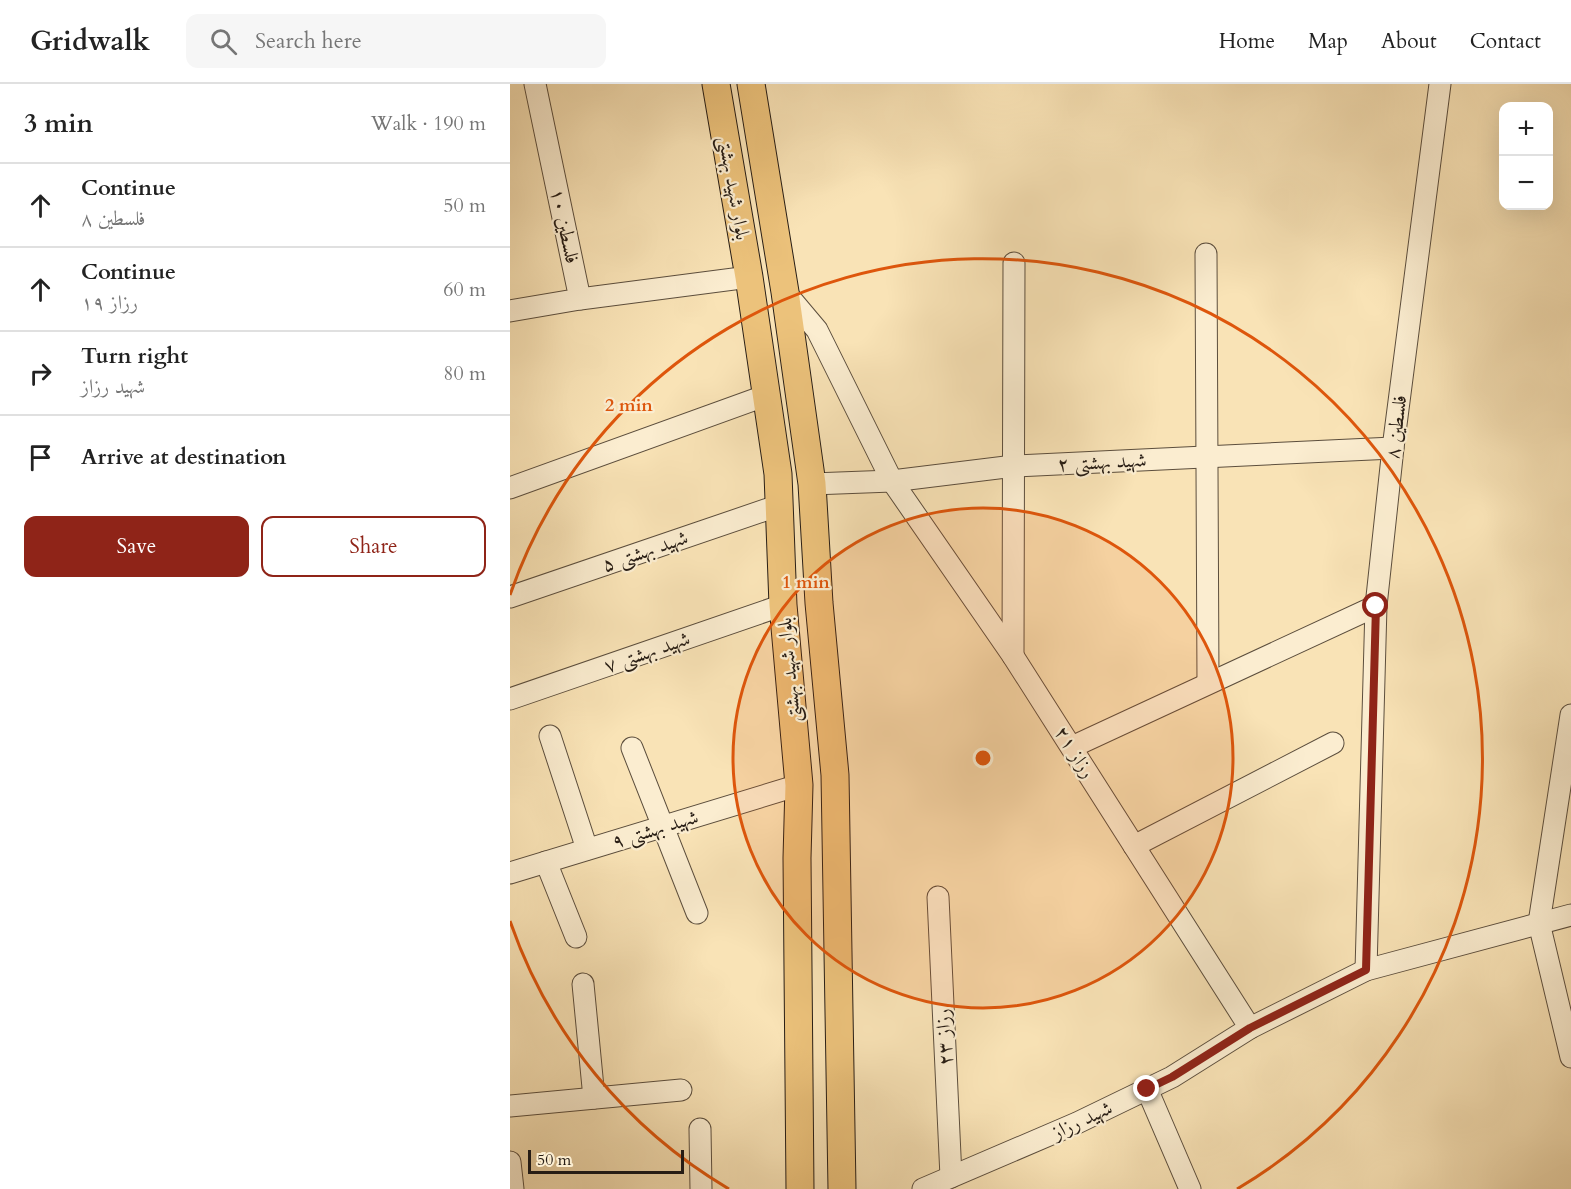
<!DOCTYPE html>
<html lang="en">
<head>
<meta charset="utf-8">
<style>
  :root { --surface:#fff; --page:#f6f6f6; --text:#222; --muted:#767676; --line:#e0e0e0; --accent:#8f2418 }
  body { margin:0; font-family:Cardo,Amiri,serif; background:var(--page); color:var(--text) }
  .controls { position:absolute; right:18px; top:18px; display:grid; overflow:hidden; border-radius:12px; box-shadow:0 6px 24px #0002 }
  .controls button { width:54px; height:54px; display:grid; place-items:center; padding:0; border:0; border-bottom:2px solid var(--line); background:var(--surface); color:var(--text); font:30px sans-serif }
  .scale { position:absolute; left:18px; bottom:15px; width:156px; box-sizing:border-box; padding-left:6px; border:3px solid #271d15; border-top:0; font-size:16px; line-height:21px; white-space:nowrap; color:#271d15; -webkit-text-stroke:4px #fbedd0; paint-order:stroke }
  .stop { position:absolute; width:18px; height:18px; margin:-14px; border:4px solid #8f2418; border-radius:50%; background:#fff }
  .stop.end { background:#8f2418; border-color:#fff; box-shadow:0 2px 6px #0008 }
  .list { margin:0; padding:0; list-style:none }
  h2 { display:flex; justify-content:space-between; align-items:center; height:78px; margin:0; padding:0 24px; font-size:26px }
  h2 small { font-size:20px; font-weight:400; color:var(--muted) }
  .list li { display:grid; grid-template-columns:39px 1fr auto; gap:18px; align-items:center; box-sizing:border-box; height:84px; padding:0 24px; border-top:2px solid var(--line) }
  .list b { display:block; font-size:22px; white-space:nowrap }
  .list p { margin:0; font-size:20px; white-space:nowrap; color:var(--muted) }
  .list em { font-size:20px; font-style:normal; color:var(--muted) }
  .actions { display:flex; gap:12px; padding:18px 24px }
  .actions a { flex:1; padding:14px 0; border:2px solid var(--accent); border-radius:12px; text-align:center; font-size:21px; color:var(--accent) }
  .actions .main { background:var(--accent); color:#fff }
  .icon { flex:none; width:33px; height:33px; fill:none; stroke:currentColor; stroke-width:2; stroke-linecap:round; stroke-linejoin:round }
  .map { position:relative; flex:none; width:1061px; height:1105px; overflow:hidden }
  header { display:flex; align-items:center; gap:36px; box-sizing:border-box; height:84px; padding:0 30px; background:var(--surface); border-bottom:2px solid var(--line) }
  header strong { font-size:28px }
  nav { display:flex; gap:33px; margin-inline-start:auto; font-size:21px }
  .search { width:420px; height:54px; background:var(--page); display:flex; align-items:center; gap:15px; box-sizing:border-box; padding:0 21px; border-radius:12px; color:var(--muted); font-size:22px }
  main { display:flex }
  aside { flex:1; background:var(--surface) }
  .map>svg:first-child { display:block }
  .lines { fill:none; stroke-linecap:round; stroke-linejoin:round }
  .minor-casing { stroke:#5c4e3d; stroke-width:23 }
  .major-casing { stroke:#271d15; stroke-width:29 }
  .minor { stroke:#fbedd0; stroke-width:21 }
  .major { stroke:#ecc27b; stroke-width:27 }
  .route { stroke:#8f2418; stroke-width:8 }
  .ring { fill:none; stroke:#de560c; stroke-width:3 }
  .labels { text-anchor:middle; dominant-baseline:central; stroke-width:4.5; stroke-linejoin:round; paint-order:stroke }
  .street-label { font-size:20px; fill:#271d15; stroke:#fbedd0 }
  .centre { fill:#de560c; stroke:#fbedd0; stroke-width:3 }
  .ring-label { font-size:18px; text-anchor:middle; font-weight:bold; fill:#de560c; stroke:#fbedd0; stroke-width:4.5; stroke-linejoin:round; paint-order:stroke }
</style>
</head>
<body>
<header>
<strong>Gridwalk</strong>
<div class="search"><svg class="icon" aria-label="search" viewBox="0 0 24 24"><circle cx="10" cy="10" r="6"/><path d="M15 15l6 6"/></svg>Search here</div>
<nav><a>Home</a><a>Map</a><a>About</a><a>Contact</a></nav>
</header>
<main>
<aside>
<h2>3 min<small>Walk · 190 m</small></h2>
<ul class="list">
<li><svg class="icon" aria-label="ahead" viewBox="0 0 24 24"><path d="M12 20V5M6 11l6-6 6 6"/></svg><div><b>Continue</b><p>فلسطین ۸</p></div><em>50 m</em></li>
<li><svg class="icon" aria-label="ahead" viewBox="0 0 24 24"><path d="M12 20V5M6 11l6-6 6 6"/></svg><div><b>Continue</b><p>رزاز ۱۹</p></div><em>60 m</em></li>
<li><svg class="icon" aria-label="right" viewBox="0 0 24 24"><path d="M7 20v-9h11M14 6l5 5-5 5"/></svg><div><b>Turn right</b><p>شهید رزاز</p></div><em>80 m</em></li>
<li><svg class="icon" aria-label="arrive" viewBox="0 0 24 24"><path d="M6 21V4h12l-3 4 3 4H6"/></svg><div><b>Arrive at destination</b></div></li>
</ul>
<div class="actions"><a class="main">Save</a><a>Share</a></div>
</aside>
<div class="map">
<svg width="1061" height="1105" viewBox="0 0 1061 1105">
  <rect width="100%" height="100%" fill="#f9e3b6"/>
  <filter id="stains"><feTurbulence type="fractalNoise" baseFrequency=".00333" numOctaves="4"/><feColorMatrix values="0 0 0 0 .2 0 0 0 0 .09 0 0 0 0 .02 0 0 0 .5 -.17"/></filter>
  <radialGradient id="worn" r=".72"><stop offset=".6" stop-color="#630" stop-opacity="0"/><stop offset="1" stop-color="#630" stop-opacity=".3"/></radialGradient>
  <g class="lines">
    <g class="minor-casing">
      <g id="minor">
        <path d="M696,170L698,599"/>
        <path d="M275,208L307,246L382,397L503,572L740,944"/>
        <path d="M70,215L239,193"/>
        <path d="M0,227L70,215L25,0"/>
        <path d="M302,400L382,397L504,382L883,364"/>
        <path d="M0,404L257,311"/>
        <path d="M0,513L270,421"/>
        <path d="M503,572L504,179"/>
        <path d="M0,615L273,521"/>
        <path d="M1061,631L1029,839L1061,973"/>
        <path d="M40,652L77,765"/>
        <path d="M562,663L866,522"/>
        <path d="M122,664L187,829"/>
        <path d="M624,762L823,659"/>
        <path d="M36,778L66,853"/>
        <path d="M0,789L289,701"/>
        <path d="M428,813L441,1093"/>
        <path d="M856,886L866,522L883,364L930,0"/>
        <path d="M73,900L84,1014"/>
        <path d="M637,1005L680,1105"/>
        <path d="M0,1022L171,1006"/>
        <path d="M190,1045L191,1105"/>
        <path d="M0,1078L3,1105"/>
        <path d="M413,1105L567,1039L662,993L740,944L856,886L1061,831"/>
      </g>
    </g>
    <g class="major-casing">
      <g id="major">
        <path d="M206,0L239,193L268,390L273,521L289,701L287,774L290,1105"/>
        <path d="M241,0L275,208L302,400L309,519L325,691L332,1105"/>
      </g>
    </g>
    <use href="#minor" class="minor"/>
    <use href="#major" class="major"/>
  </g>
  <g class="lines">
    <path class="route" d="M637,1005L662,993L740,944L856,886L866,522"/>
  </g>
  <circle cx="473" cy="674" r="250" fill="#de560c" fill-opacity=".12"/>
  <g class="ring">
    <circle cx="473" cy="674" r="250"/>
    <path d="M219 1105A500 500 0 0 1 0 837M0 511A500 500 0 1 1 727 1105"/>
  </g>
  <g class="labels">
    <g class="street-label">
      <text transform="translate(224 104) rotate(80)">بلوار شهید بهشتی</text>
      <text transform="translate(55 142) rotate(78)">فلسطین ۱۰</text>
      <text transform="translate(886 343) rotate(-83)">فلسطین ۸</text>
      <text transform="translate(592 378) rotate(-3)">شهید بهشتی ۲</text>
      <text transform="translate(135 467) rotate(-19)">شهید بهشتی ۵</text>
      <text transform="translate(137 568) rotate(-19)">شهید بهشتی ۷</text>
      <text transform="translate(279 586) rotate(-95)">بلوار شهید بهشتی</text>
      <text transform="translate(565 668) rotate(58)">رزاز ۲۱</text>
      <text transform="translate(145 745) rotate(-17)">شهید بهشتی ۹</text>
      <text transform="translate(434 953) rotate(-93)">رزاز ۲۳</text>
      <text transform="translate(572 1036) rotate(-25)">شهید رزاز</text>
    </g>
  </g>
  <circle cx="473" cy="674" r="9" class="centre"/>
  <g class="ring-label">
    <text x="119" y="327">2 min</text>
    <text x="296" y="504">1 min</text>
  </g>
  <rect width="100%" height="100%" filter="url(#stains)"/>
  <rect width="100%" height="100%" fill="url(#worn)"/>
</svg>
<div class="controls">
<button>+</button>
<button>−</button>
</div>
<div class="scale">50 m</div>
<div class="stop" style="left:866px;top:522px"></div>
<div class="stop end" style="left:637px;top:1005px"></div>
</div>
</main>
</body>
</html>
